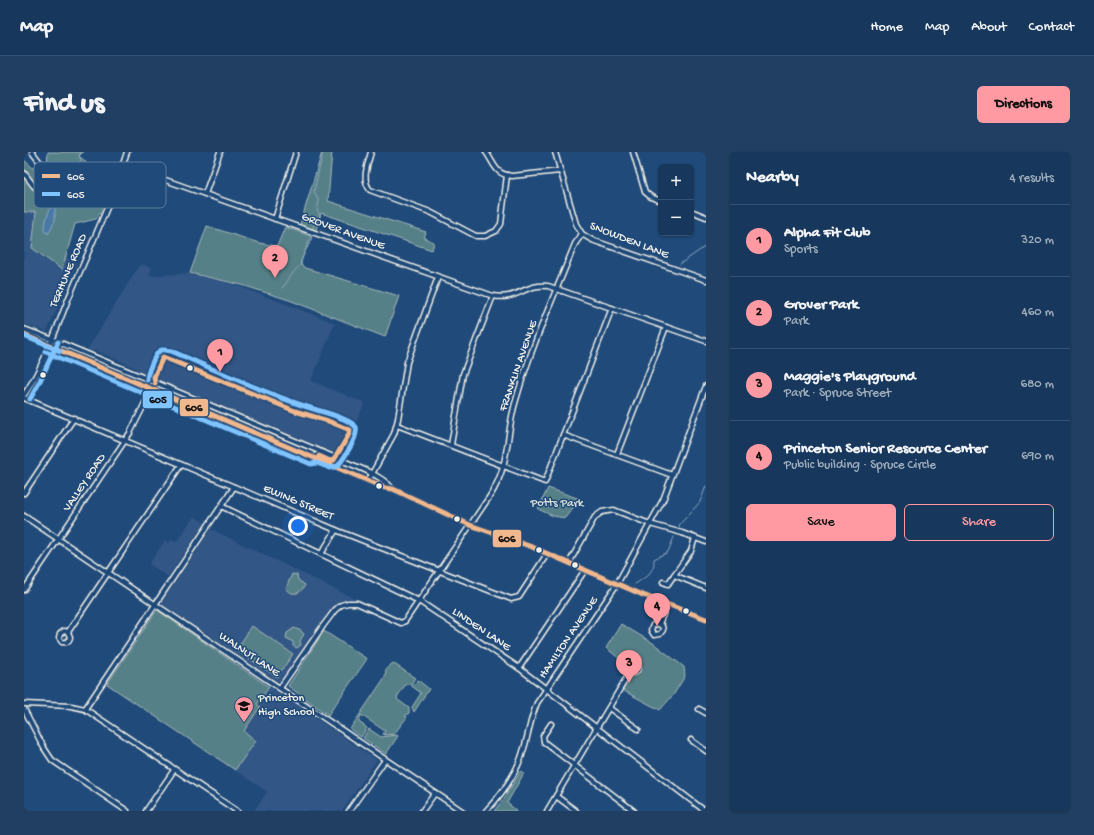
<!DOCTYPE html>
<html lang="en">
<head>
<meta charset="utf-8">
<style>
  :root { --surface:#17385c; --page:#203f62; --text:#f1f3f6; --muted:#9eacbb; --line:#365272; --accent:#ff9aa2 }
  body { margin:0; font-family:"Gochi Hand",sans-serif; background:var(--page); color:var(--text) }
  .controls { position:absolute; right:12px; top:12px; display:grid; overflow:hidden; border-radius:6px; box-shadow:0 1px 3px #0004 }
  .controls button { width:36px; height:36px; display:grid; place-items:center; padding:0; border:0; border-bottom:1px solid var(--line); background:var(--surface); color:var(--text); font:20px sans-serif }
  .you { position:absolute; left:274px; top:374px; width:14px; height:14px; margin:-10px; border:3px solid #fff; border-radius:50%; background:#1a73e8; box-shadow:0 0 0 6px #1a73e833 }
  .badge { display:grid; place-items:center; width:26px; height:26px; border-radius:50%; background:var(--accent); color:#111; font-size:13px; font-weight:700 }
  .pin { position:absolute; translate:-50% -33px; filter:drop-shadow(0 1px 2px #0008) }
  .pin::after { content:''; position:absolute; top:21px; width:14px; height:12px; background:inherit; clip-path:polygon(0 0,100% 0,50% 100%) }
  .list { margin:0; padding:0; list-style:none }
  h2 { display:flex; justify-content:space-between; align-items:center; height:52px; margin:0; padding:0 16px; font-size:17px }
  h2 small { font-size:13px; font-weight:400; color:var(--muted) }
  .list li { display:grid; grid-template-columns:26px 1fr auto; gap:12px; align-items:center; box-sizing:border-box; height:72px; padding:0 16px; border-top:1px solid var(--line) }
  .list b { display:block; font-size:15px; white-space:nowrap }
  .list p { margin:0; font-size:13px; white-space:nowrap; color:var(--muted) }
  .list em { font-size:13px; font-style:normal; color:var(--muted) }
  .actions { display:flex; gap:8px; padding:12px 16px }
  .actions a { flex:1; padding:9px 0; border:1px solid var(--accent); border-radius:6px; text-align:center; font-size:14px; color:var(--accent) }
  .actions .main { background:var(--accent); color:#111 }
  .map { position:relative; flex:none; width:682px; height:659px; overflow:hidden; border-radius:6px }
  header { display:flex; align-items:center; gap:24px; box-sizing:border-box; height:56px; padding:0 20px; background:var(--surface); border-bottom:1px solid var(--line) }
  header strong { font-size:19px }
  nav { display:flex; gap:22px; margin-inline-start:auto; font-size:14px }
  .intro { display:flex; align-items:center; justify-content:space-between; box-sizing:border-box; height:96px; padding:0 24px }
  h1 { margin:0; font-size:28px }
  .button { padding:10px 18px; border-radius:6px; background:var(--accent); color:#111; font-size:14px; font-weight:700 }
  main { display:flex; gap:24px; padding:0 24px }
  aside { flex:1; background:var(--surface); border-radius:6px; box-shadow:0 1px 3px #0004 }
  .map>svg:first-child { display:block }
  .built { fill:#325685 }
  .green { fill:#568087; stroke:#a5b8b8 }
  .water { fill:#4878a5; stroke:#8da8c0 }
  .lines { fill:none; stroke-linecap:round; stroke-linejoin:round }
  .stream { stroke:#8da8c0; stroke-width:1 }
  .minor-casing { stroke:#f4f1e8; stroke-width:7 }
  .minor { stroke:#1f4a7a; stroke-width:4 }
  .bus-1-casing { stroke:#1f4a7a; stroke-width:8 }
  .bus-2-casing { stroke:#1f4a7a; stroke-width:8 }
  .bus-1 { stroke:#f1b78d; stroke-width:5 }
  .bus-2 { stroke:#80c4ff; stroke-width:5 }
  .bus-dot { fill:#f4f1e8; stroke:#1f4a7a; stroke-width:1.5 }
  .labels { text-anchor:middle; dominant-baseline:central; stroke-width:3; stroke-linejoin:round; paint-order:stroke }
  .street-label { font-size:12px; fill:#f4f1e8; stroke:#1f4a7a }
  .park-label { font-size:12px; fill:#dce0d9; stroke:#1f4a7a }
  .poi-label { font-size:12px; fill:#f4f1e8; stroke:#1f4a7a; text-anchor:start }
  .key { fill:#1f4a7a; stroke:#5f7c9b; stroke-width:1 }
  .key-label { font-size:11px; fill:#f4f1e8 }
  .line-badge { stroke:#1f4a7a; stroke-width:1.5 }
  .pale-badge-label { font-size:11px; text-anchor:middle; font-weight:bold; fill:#111 }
</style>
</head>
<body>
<header>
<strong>Map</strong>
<nav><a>Home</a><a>Map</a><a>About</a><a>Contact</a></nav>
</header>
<div class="intro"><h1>Find us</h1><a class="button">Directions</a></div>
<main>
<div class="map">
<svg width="682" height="659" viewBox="0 0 682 659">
  <rect width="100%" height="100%" fill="#1f4a7a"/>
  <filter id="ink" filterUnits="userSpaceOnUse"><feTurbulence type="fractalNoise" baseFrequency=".025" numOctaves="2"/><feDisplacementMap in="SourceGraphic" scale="8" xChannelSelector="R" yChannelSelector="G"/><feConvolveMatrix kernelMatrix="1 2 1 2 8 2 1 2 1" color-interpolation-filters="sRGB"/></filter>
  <g filter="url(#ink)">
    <g class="built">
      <path d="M13,50L16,92L53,111L23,180L0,172V52Z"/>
      <path d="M116,112L128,116L125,124L166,121L212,133L311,171L287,229L341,251L317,302L311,301L113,219L112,216L71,198L68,200L63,198Z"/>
      <path d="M170,364L181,371L144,425L125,412L141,388L145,391L147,388L152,390Z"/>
      <path d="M187,377L331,447L319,448L310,453L256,530L252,529L139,453L138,451V449Z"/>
      <path d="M133,458L353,608L318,659H230L243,640L83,532Z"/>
    </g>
    <g class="green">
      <path d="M24,0H59L55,4L62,10L56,18L61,31L90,39L85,49L72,67L51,72L38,118L8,96L12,60H0V8L9,16L23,11Z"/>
      <path d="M298,0H308L304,49L402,80L400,86L410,90L408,98L297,61L292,78L276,73Z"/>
      <path d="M183,74L235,91L253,94L261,75L287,84L276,112L281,116L375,144L361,185L265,148L218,133L166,121Z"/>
      <path d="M524,336L556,347L541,366L529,364L514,357Z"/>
      <path d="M268,422L273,423L274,428L281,433C277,442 268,445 262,436Z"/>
      <path d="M133,458L245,535L233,552L236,555L220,579L232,589L211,618L83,532Z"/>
      <path d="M597,472L629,491L660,515L661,524L650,542L636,558L598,538L605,525L613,522L617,516L616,512L612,507H608L601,511L582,496Z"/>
      <path d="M228,474L269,502L253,525L212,498Z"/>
      <path d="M270,476L277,479L280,482L276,489L277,493L273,496L269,494V490L262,486L263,481Z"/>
      <path d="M300,479L343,507L304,563L264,534Z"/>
      <path d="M369,511L391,526L387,532L390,533L394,528L405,537L390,560L388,555L397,541L385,532H382L373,545L374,548L385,556V561L381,564L383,565L370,582L362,583L359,582L361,579L337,563L335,570L343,576L337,585L326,577L361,525L362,517Z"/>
      <path d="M345,577L357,585L373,583L374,584L362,602L339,586Z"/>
      <path d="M497,619L500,621L483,651L493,659H470L479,648Z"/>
    </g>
    <path class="water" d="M30,51L31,52V68L24,82L21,78C21,70 24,58 30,51Z"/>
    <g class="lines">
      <g class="stream">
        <path d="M51,36L52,17L57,8L55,4L57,0"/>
        <path d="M289,77V74L295,69L296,64L293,58L295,50L290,39L299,0"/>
        <path d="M656,112L682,94"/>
        <path d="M258,136C265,129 268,119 277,113C278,99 288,93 288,83"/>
        <path d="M654,377L656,372L676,350L682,334"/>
        <path d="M611,432C622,425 631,420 630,407L644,400L650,385"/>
      </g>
      <g class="minor-casing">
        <g id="minor">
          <path d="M8,0L29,27L39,35L84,53"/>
          <path d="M347,0C344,12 337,27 346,38L406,60L452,84H461L472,79L477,72L483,23"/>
          <path d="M462,0C471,13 471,22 488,24L536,19"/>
          <path d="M531,0L552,72L558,82L568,88L682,128"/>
          <path d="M609,0L621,40L627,45L637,49"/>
          <path d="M99,13L469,144C493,149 501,131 524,134L682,189"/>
          <path d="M0,21L9,33L12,36L20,34L29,27"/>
          <path d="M181,42L196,0"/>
          <path d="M667,59L682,65"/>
          <path d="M251,67L272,0"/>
          <path d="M0,177L32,189L312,306C330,314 355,321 369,337"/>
          <path d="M0,183L361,336L369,337L446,373L508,395L619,443L682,467"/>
          <path d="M0,243C19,215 31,181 43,150C64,100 87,51 103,0"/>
          <path d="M0,246L312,378L487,447L495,445L523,402"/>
          <path d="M373,273L521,330L588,156"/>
          <path d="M539,283L648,323"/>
          <path d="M427,293L439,222L469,144"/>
          <path d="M593,302L642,175"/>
          <path d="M288,305L293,303C299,306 306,312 312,306"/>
          <path d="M344,329L370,282L374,267L383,210L414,125"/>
          <path d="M0,341L50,266"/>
          <path d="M197,354L395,449L495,516L681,659"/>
          <path d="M0,364L438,659"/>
          <path d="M297,402L312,378"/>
          <path d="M545,411L571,365L578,360L590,358L626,372L658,381L682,390"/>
          <path d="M650,423L667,399L671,386"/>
          <path d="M639,430L644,432L650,423L682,436"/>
          <path d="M0,438L106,281L131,231"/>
          <path d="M635,472L638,474L639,478L636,482L630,483L627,478L629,473L635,472L643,453"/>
          <path d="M44,480L46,485C45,490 42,491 38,490L35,486L36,482L40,479L44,480L157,313"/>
          <circle cx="609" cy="516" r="5"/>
          <path d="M495,516L561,418"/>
          <path d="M256,536L299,474L311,458L317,453L324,451H333L377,471L381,469L466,344C487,311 481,283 492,248C507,195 530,144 551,92L558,82"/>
          <path d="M0,552L47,554L61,557L213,659"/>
          <path d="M585,556L614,577"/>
          <path d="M0,557L20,596L28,608L103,659"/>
          <path d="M61,557L210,335"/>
          <path d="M675,557L682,561"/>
          <path d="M527,572L519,584L520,590L610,659"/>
          <path d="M667,588L682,599"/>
          <path d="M532,644L552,659"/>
          <path d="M122,659L150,618"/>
          <path d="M325,659L361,608"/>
          <path d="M398,659L411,641"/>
          <path d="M462,659C480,640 495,618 501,593C505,579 507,565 513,551L593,432L639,348L682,234"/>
          <path d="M523,659L606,520"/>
        </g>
      </g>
      <use href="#minor" class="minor"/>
      <g class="bus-1-casing">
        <g id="bus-1">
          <path d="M0,183L361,336L369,337L446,373L508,395L619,443L682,467"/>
          <path d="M131,231L130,225L139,205L271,259L304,269L326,278L324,284L310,308L306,309L295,304"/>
        </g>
      </g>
      <g class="bus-2-casing">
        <g id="bus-2">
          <path d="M0,184L36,199"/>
          <path d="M22,200L287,312L293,311L306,316L314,314C320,306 335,284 332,275C326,267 303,261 293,258C243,243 195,219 147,199C144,199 140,197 137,198C131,200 123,222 123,228"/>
          <path d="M6,247L15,231L34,190"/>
        </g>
      </g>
      <use href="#bus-1" class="bus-1"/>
      <use href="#bus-2" class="bus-2"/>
    </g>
  </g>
  <defs>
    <g id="school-pin" transform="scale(1)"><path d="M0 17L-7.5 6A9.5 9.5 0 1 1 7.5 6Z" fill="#ff9aa2" stroke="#1f4a7a"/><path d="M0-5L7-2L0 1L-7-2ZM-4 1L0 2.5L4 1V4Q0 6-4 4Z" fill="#111"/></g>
  </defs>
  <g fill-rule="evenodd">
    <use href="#school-pin" x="220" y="554"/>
  </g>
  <g class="bus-dot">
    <circle cx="166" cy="216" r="3.5"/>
    <circle cx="19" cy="223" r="3.5"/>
    <circle cx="355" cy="334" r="3.5"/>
    <circle cx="433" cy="367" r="3.5"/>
    <circle cx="515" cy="398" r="3.5"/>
    <circle cx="551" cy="413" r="3.5"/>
    <circle cx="662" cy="459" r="3.5"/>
  </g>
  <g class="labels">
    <g class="street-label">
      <text transform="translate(319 80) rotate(20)">GROVER AVENUE</text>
      <text transform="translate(605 89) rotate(21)">SNOWDEN LANE</text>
      <text transform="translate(45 119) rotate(-67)">TERHUNE ROAD</text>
      <text transform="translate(495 214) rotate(-71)">FRANKLIN AVENUE</text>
      <text transform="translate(61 331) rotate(-56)">VALLEY ROAD</text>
      <text transform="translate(274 351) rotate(23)">EWING STREET</text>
      <text transform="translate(457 478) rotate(34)">LINDEN LANE</text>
      <text transform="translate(545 486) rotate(-56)">HAMILTON AVENUE</text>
      <text transform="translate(225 503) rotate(34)">WALNUT LANE</text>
    </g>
    <g class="park-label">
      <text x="533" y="352">Potts Park</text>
    </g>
    <g class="poi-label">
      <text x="234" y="547">Princeton<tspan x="234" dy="14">High School</tspan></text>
    </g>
  </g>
  <rect x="10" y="10" width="132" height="46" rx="6" class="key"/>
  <rect x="18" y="22" width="18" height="4" fill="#f1b78d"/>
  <rect x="18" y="40" width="18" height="4" fill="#80c4ff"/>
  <g class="key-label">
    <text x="43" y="28">606</text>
    <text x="43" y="46">605</text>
  </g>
  <g class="line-badge">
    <rect x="118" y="238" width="31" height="19" rx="4" fill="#80c4ff"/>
    <rect x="155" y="246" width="30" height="19" rx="4" fill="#f1b78d"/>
    <rect x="468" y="377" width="30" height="19" rx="4" fill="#f1b78d"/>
  </g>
  <g class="pale-badge-label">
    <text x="134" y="251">605</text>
    <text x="170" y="259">606</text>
    <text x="483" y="390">606</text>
  </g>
</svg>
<div class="controls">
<button>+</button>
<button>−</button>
</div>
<div class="you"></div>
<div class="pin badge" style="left:196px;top:220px">1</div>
<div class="pin badge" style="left:251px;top:126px">2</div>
<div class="pin badge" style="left:605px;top:531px">3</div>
<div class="pin badge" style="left:633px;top:474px">4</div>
</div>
<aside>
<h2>Nearby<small>4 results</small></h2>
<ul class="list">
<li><span class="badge">1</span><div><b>Alpha Fit Club</b><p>Sports</p></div><em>320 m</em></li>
<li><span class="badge">2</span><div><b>Grover Park</b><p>Park</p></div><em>460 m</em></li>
<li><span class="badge">3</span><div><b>Maggie's Playground</b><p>Park · Spruce Street</p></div><em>680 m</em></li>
<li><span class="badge">4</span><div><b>Princeton Senior Resource Center</b><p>Public building · Spruce Circle</p></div><em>690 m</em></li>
</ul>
<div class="actions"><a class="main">Save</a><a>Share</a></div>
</aside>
</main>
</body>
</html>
